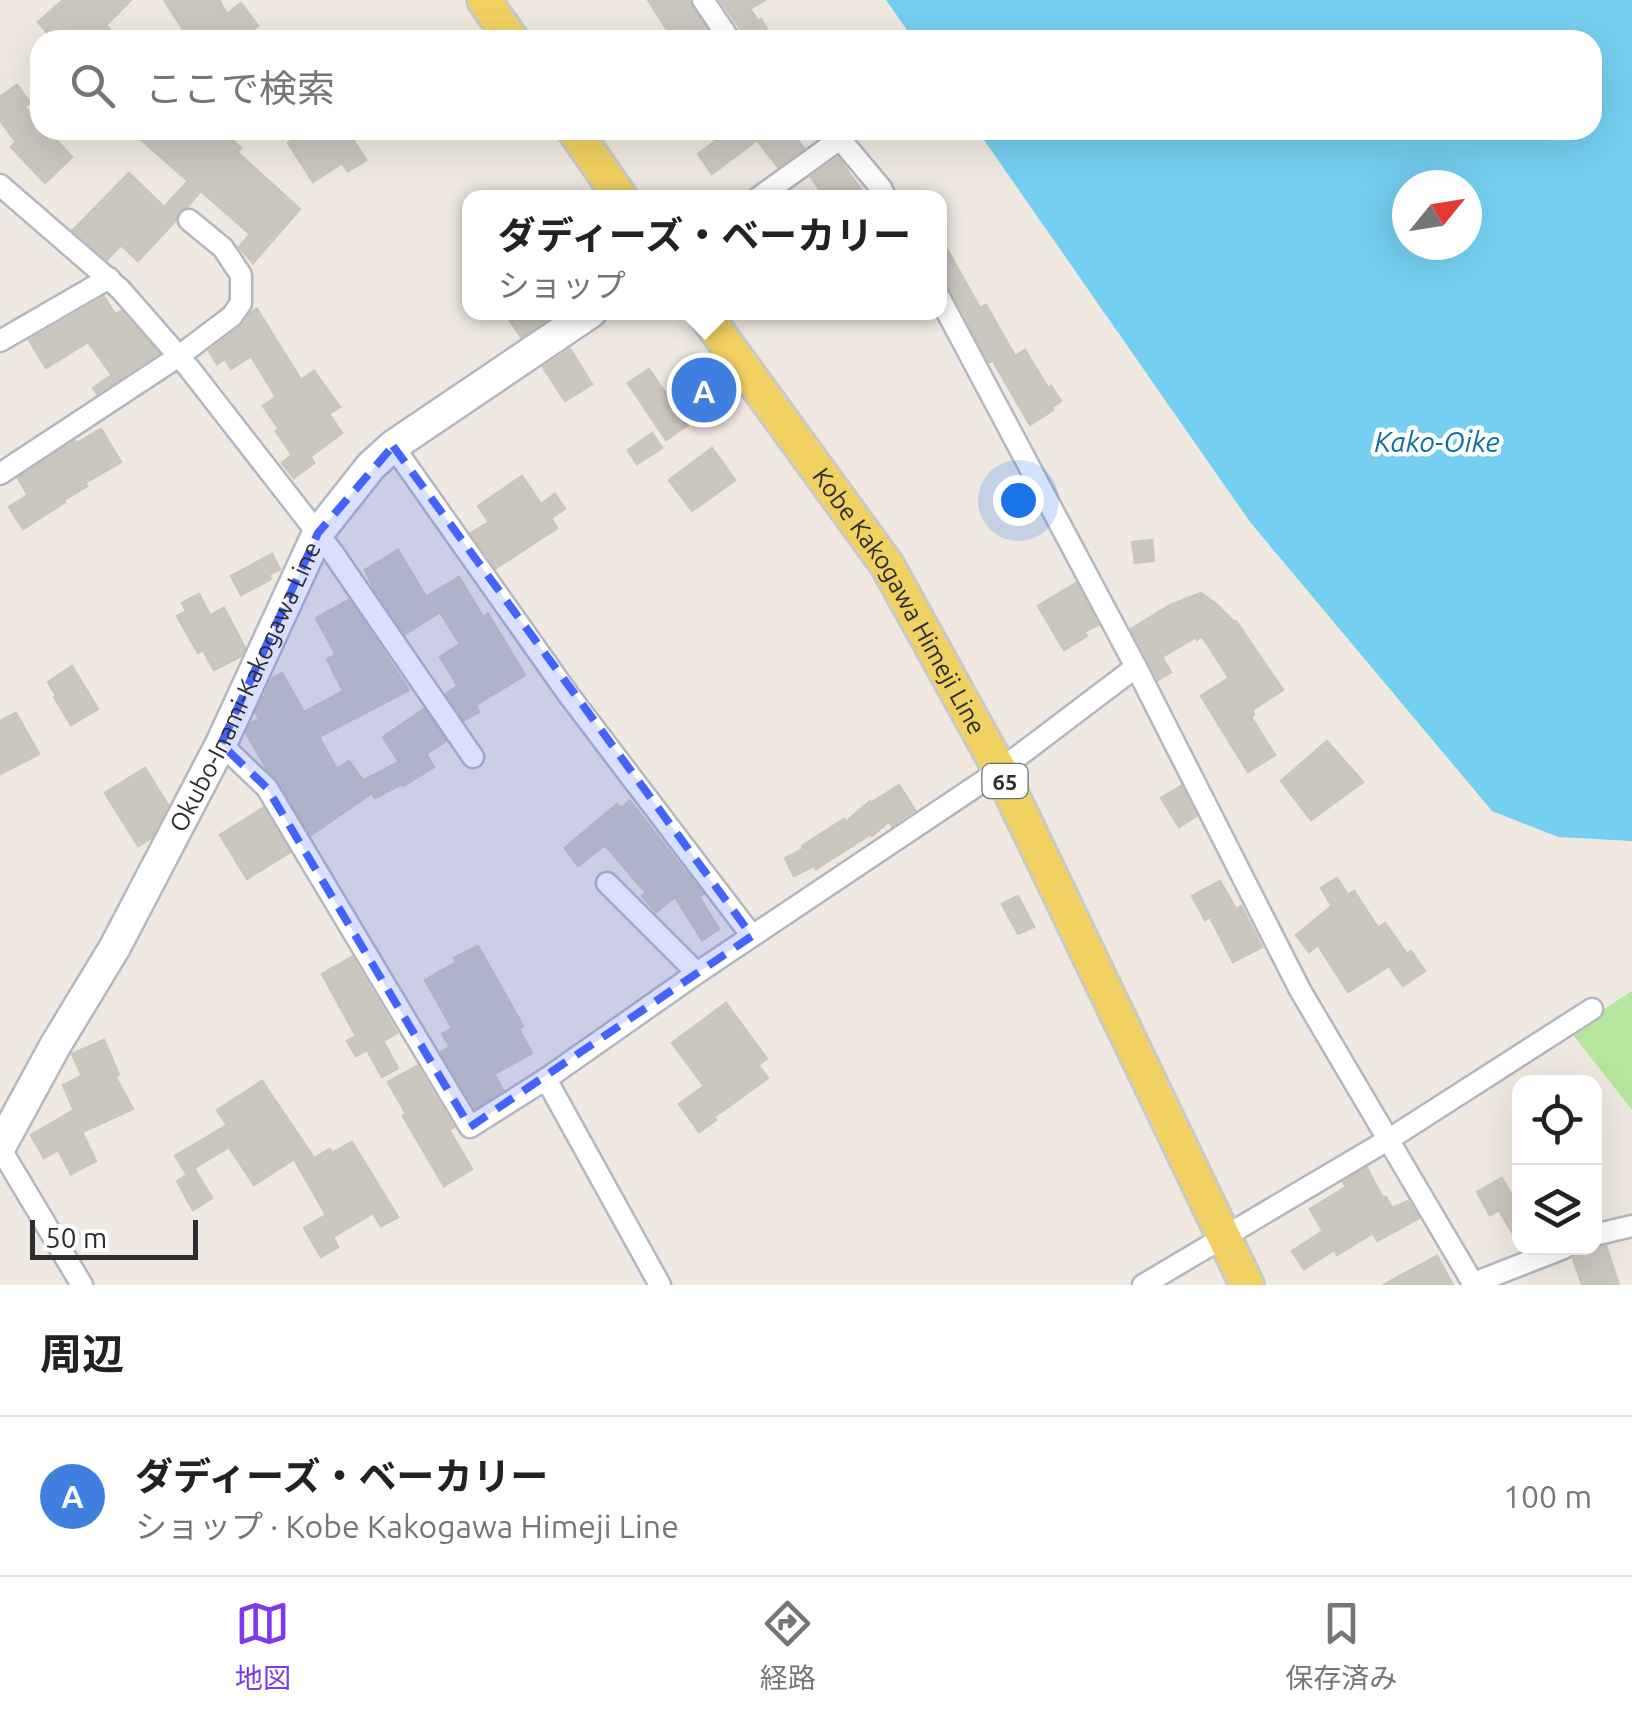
<!DOCTYPE html>
<html lang="ja">
<head>
<meta charset="utf-8">
<style>
  :root { --surface:#fff; --page:#f2f2f2; --text:#222; --muted:#767676; --line:#e0e0e0; --accent:#7c3aed }
  body { margin:0; font-family:Ubuntu,"Noto Sans JP",sans-serif; background:var(--page); color:var(--text) }
  .controls { position:absolute; right:30px; bottom:30px; display:grid; overflow:hidden; border-radius:20px; box-shadow:0 10px 40px #0002 }
  .controls button { width:90px; height:90px; display:grid; place-items:center; padding:0; border:0; border-bottom:2px solid var(--line); background:var(--surface); color:var(--text); font:50px sans-serif }
  .compass { position:absolute; left:1392px; top:170px; width:90px; height:90px; border-radius:50%; background:var(--surface); box-shadow:0 10px 40px #0002; rotate:60deg }
  .scale { position:absolute; left:30px; bottom:25px; width:168px; box-sizing:border-box; padding-left:10px; border:5px solid #2e2e2e; border-top:0; font-size:28px; line-height:35px; white-space:nowrap; color:#2e2e2e; -webkit-text-stroke:8px #fff; paint-order:stroke }
  .you { position:absolute; left:1018px; top:500px; width:35px; height:35px; margin:-25px; border:8px solid #fff; border-radius:50%; background:#1a73e8; box-shadow:0 0 0 15px #1a73e833 }
  .badge { display:grid; place-items:center; width:65px; height:65px; border-radius:50%; background:var(--accent); color:#fff; font-size:32px; font-weight:700 }
  .pin { position:absolute; translate:-50% -50%; border:5px solid #fff; box-shadow:0 2px 10px #0006 }
  .popup { position:absolute; left:462px; top:190px; width:485px; height:130px; box-sizing:border-box; display:grid; place-content:center; border-radius:20px; background:var(--surface); filter:drop-shadow(0 2px 8px #0005); font-size:32px; white-space:nowrap; color:var(--muted) }
  .popup b { font-size:38px; color:var(--text) }
  .popup::after { content:''; position:absolute; left:50%; top:100%; margin-left:-20px; border:20px solid transparent; border-top-color:var(--surface) }
  .list { margin:0; padding:0; list-style:none }
  h2 { display:flex; justify-content:space-between; align-items:center; height:130px; margin:0; padding:0 40px; font-size:42px }
  h2 small { font-size:32px; font-weight:400; color:var(--muted) }
  .list li { display:grid; grid-template-columns:65px 1fr auto; gap:30px; align-items:center; box-sizing:border-box; height:160px; padding:0 40px; border-top:2px solid var(--line) }
  .list b { display:block; font-size:38px; white-space:nowrap }
  .list p { margin:0; font-size:32px; white-space:nowrap; color:var(--muted) }
  .list em { font-size:32px; font-style:normal; color:var(--muted) }
  .icon { flex:none; width:55px; height:55px; fill:none; stroke:currentColor; stroke-width:2; stroke-linecap:round; stroke-linejoin:round }
  .map { position:relative; flex:none; width:1632px; height:1285px; overflow:hidden }
  .search { position:absolute; background:var(--surface); box-shadow:0 10px 40px #0002; left:30px; right:30px; top:30px; height:110px; display:flex; align-items:center; gap:25px; box-sizing:border-box; padding:0 35px; border-radius:30px; color:var(--muted); font-size:38px }
  .sheet { height:290px; background:var(--surface) }
  nav { display:flex; justify-content:space-around; align-items:center; box-sizing:border-box; height:140px; border-top:2px solid var(--line); background:var(--surface); font-size:28px; color:var(--muted) }
  nav a { display:grid; justify-items:center; gap:5px }
  nav .on { color:var(--accent) }
  .map>svg:first-child { display:block }
  .green { fill:#b6e59e }
  .water { fill:#75cff0; fill-rule:evenodd }
  .building { fill:#cbc7bf; stroke:#cbc5ba; stroke-width:2.5 }
  .lines { fill:none; stroke-linecap:round; stroke-linejoin:round }
  .street-casing { stroke:#b4b7c1; stroke-width:25 }
  .secondary-casing { stroke:#b4b7c1; stroke-width:35 }
  .primary-casing { stroke:#c9c9c9; stroke-width:38 }
  .street { stroke:#fff; stroke-width:20 }
  .secondary { stroke:#fff; stroke-width:30 }
  .primary { stroke:#f2d163; stroke-width:32 }
  .marked { fill:#4264fb; fill-opacity:0.2; stroke:#4264fb; stroke-width:8; stroke-dasharray:20 12; stroke-linejoin:round }
  .labels { text-anchor:middle; dominant-baseline:central; stroke-width:9; stroke-linejoin:round; paint-order:stroke }
  .shield { fill:#fff; stroke:#6d6d6d; stroke-width:2.5 }
  .shield-label { font-size:22px; font-weight:bold; fill:#2e2e2e }
  .street-label { font-size:25px; fill:#2e2e2e; stroke:#fff }
  .water-label { font-size:28px; font-style:italic; fill:#0d6fa3; stroke:#fff }
</style>
</head>
<body>
<div class="map">
<svg width="1632" height="1285" viewBox="0 0 1632 1285">
  <rect width="100%" height="100%" fill="#efe9e1"/>
  <path class="green" d="M1632,991V1110L1570,1031Z"/>
  <path class="water" d="M886,0H1632V841L1558,837L1492,811L1250,522L977,130H1592V40H914ZM1407,185H1467V245H1407Z"/>
  <g class="building">
    <path d="M63,0H131L106,25L119,40H54L38,22Z"/>
    <path d="M164,0H219L227,14L241,3L258,26L238,40H190Z"/>
    <path d="M648,0H689L692,8L709,33L698,40H683L677,29L669,33Z"/>
    <path d="M720,0H765L750,9L758,21L761,19L773,40H744L742,31Z"/>
    <path d="M17,85L30,103L24,107L40,123V130H47L72,157L45,183L11,147L16,142L0,120V97Z"/>
    <path d="M130,130H222L241,148L237,152L300,209L253,263L239,247L250,234L201,191L187,207L179,211L176,220L138,261L121,245L107,260L73,230L129,173L164,207L188,181Z"/>
    <path d="M309,130H347L366,160L348,171L342,163L313,182L288,143Z"/>
    <path d="M730,130H790L804,148L778,167L757,140L712,174L698,154Z"/>
    <path d="M838,158L841,162L867,198H825L811,177Z"/>
    <path d="M939,235L980,308L986,305L1015,356L1025,350L1048,388L1051,386L1061,401L1052,407L1053,410L1030,425L993,361L989,362L951,291L939,280Z"/>
    <path d="M104,297L115,314L121,311L158,353L97,394L93,388L112,375L88,342L46,368L29,340Z"/>
    <path d="M257,309L301,380L314,371L340,407L329,414L342,433L310,457L314,463L294,478L282,463L292,455L276,431L279,429L263,406L276,397L251,356L231,369L225,359L217,364L209,351L240,327L251,312Z"/>
    <path d="M504,312H547L550,317L521,337Z"/>
    <path d="M570,349L592,384L565,401L543,367Z"/>
    <path d="M706,364L729,396L666,440L628,383L649,369L665,393Z"/>
    <path d="M101,429L121,462L85,483L87,486L64,500L65,502L23,529L9,507L28,495L18,478L75,441L77,443Z"/>
    <path d="M652,433L662,448L637,464L628,450Z"/>
    <path d="M712,448L735,480L692,511L669,480Z"/>
    <path d="M522,476L541,504L555,494L565,509L551,518L557,528L496,568L471,533L489,522L478,506Z"/>
    <path d="M1152,540L1154,561L1135,563L1132,542Z"/>
    <path d="M398,550L426,597L459,577L483,617L488,614L525,675L476,705L479,712L464,720L446,694L458,686L440,657L460,644L440,612L405,634L373,587L365,570Z"/>
    <path d="M272,554L280,569L269,575L271,579L241,595L231,576Z"/>
    <path d="M1076,583L1098,625L1084,632L1087,636L1064,650L1038,606Z"/>
    <path d="M1201,593L1216,604L1234,622L1236,621L1283,690L1252,710L1254,714L1251,717L1275,755L1248,772L1201,696L1229,678L1202,636L1197,640L1196,637L1162,657L1171,672L1158,680L1131,629L1170,605Z"/>
    <path d="M199,594L210,615L224,608L245,648L241,656L214,670L203,650L198,653L177,616L186,611L182,603Z"/>
    <path d="M349,600L409,690L319,737L337,769L349,761L372,793L311,835L279,781L267,769L246,733L251,723L259,719L256,713L263,697L266,696L265,693L272,679L282,673L304,712L343,691L327,659L336,655L316,618Z"/>
    <path d="M72,666L98,709L71,725L54,697L56,695L48,682Z"/>
    <path d="M424,709L446,741L426,754L434,767L403,786L402,784L375,798L364,780L399,762L383,737Z"/>
    <path d="M16,713L39,754L0,774V721Z"/>
    <path d="M1327,741L1363,782L1311,820L1281,781Z"/>
    <path d="M145,768L168,805L151,838L138,846L105,793Z"/>
    <path d="M899,785L915,810L892,826L889,821L872,836L871,834L816,869L814,866L794,876L785,858L803,849L802,846L844,819L846,822L870,801L871,803Z"/>
    <path d="M1181,786L1196,816L1179,827L1161,798Z"/>
    <path d="M630,801L703,894L699,897L719,929L702,940L675,897L656,912L642,896L646,893L605,845L578,866L565,848L617,804L621,808Z"/>
    <path d="M263,808L290,852L247,879L220,835Z"/>
    <path d="M1337,878L1348,895L1354,891L1378,928L1385,923L1407,954L1411,951L1425,971L1403,986L1389,966L1348,992L1318,945L1309,952L1296,935L1332,906L1321,888Z"/>
    <path d="M1220,881L1236,909L1241,906L1262,947L1233,962L1210,917L1205,920L1192,896Z"/>
    <path d="M1018,896L1034,927L1018,934L1002,904Z"/>
    <path d="M478,946L523,1026L519,1029L532,1053L494,1074L503,1090L475,1108L441,1052L450,1047L442,1034L452,1028L425,980L457,962L454,958Z"/>
    <path d="M352,957L397,1033L383,1041L398,1068L382,1077L367,1050L356,1056L347,1041L356,1036L322,974Z"/>
    <path d="M726,1003L767,1059L758,1065L768,1078L714,1117L716,1120L699,1132L679,1104L704,1086L672,1043Z"/>
    <path d="M104,1040L119,1075L115,1076L133,1109L82,1132L96,1161L71,1174L58,1150L44,1158L31,1135L74,1110L63,1085L82,1076L72,1054Z"/>
    <path d="M417,1066L454,1127L449,1130L472,1169L444,1186L403,1116L406,1114L388,1082Z"/>
    <path d="M262,1081L314,1158L330,1149L332,1153L352,1142L398,1217L381,1226L373,1213L333,1237L338,1247L321,1257L304,1228L326,1215L294,1159L254,1185L229,1147L186,1173L175,1156L227,1125L217,1110Z"/>
    <path d="M1367,1168L1383,1198L1386,1197L1392,1208L1408,1201L1419,1218L1377,1241L1373,1233L1337,1255L1334,1250L1304,1269L1292,1251L1323,1231L1310,1209L1346,1187L1343,1182Z"/>
    <path d="M195,1170L212,1198L193,1210L177,1181Z"/>
    <path d="M1502,1178L1520,1210V1246L1499,1210L1490,1215L1477,1192Z"/>
    <path d="M1606,1246L1619,1285H1582L1573,1258L1576,1254Z"/>
    <path d="M1437,1256L1453,1285H1383Z"/>
  </g>
  <g class="lines">
    <g class="street-casing">
      <g id="street">
        <path d="M703,0L730,40"/>
        <path d="M830,130L840,139L881,188L886,198"/>
        <path d="M0,185L120,289L189,368L333,553L473,757"/>
        <path d="M758,198L840,139"/>
        <path d="M939,297L1136,667L1300,990L1474,1285"/>
        <path d="M0,341L109,278"/>
        <path d="M393,446L568,694L752,936"/>
        <path d="M0,474L179,356L232,316L241,303V275L223,248L189,220"/>
        <path d="M221,744L267,788L470,1127L546,1079L697,973L1000,770L1136,667"/>
        <path d="M607,883L697,973"/>
        <path d="M546,1079L660,1285"/>
        <path d="M0,1148L82,1285"/>
        <path d="M1594,1235L1632,1226"/>
        <path d="M1474,1283L1564,1248"/>
        <path d="M1143,1285L1391,1138L1592,1009"/>
      </g>
    </g>
    <g class="secondary-casing">
      <g id="secondary">
        <path id="s1" d="M0,1147L55,1046L115,947L221,744L318,533L371,466L393,446L591,312"/>
      </g>
    </g>
    <g class="primary-casing">
      <g id="primary">
        <path d="M484,0L512,40"/>
        <path d="M574,130L621,198"/>
        <path id="s2" d="M703,312L887,565L1000,770L1247,1285"/>
      </g>
    </g>
    <use href="#street" class="street"/>
    <use href="#secondary" class="secondary"/>
    <use href="#primary" class="primary"/>
  </g>
  <path class="marked" d="M393,446L752,936L470,1127L267,788L221,744L318,533Z"/>
  <g class="labels">
    <rect class="shield" x="982.5" y="764" width="45" height="34" rx="8"/>
    <g class="shield-label">
      <text x="1005" y="781">65</text>
    </g>
    <g class="street-label">
      <text stroke="none"><textPath href="#s2" startOffset="350">Kobe Kakogawa Himeji Line</textPath></text>
      <text stroke="none"><textPath href="#s1" startOffset="522">Okubo-Inami-Kakogawa Line</textPath></text>
    </g>
    <g class="water-label">
      <text x="1437" y="441">Kako-Oike</text>
    </g>
  </g>
</svg>
<div class="controls">
<button><svg class="icon" aria-label="locate" viewBox="0 0 24 24"><circle cx="12" cy="12" r="6"/><path d="M12 2v4M12 18v4M2 12h4M18 12h4"/></svg></button>
<button><svg class="icon" aria-label="layers" viewBox="0 0 24 24"><path d="M12 4l9 5-9 5-9-5zM3 14l9 5 9-5"/></svg></button>
</div>
<svg class="compass" viewBox="-18 -18 36 36"><path d="M0-13l5 13h-10z" fill="#e53935"/><path d="M0 13l5-13h-10z" fill="#767676"/></svg>
<div class="scale">50 m</div>
<div class="you"></div>
<div class="pin badge" style="left:704px;top:390px;background:#3f7fe0">A</div>
<div class="popup"><b>ダディーズ・ベーカリー</b>ショップ</div>
<div class="search"><svg class="icon" aria-label="search" viewBox="0 0 24 24"><circle cx="10" cy="10" r="6"/><path d="M15 15l6 6"/></svg>ここで検索</div>
</div>
<section class="sheet">
<h2>周辺<small></small></h2>
<ul class="list">
<li><span class="badge" style="background:#3f7fe0">A</span><div><b>ダディーズ・ベーカリー</b><p>ショップ · Kobe Kakogawa Himeji Line</p></div><em>100 m</em></li>
</ul>
</section>
<nav>
<a class="on"><svg class="icon" aria-label="map" viewBox="0 0 24 24"><path d="M3 6l6-2 6 2 6-2v14l-6 2-6-2-6 2zM9 4v14M15 6v14"/></svg>地図</a>
<a><svg class="icon" aria-label="directions" viewBox="0 0 24 24"><path d="M12 3l9 9-9 9-9-9zM9 14v-3h6M13 9l2 2-2 2"/></svg>経路</a>
<a><svg class="icon" aria-label="saved" viewBox="0 0 24 24"><path d="M7 4h10v16l-5-4-5 4z"/></svg>保存済み</a>
</nav>
</body>
</html>
